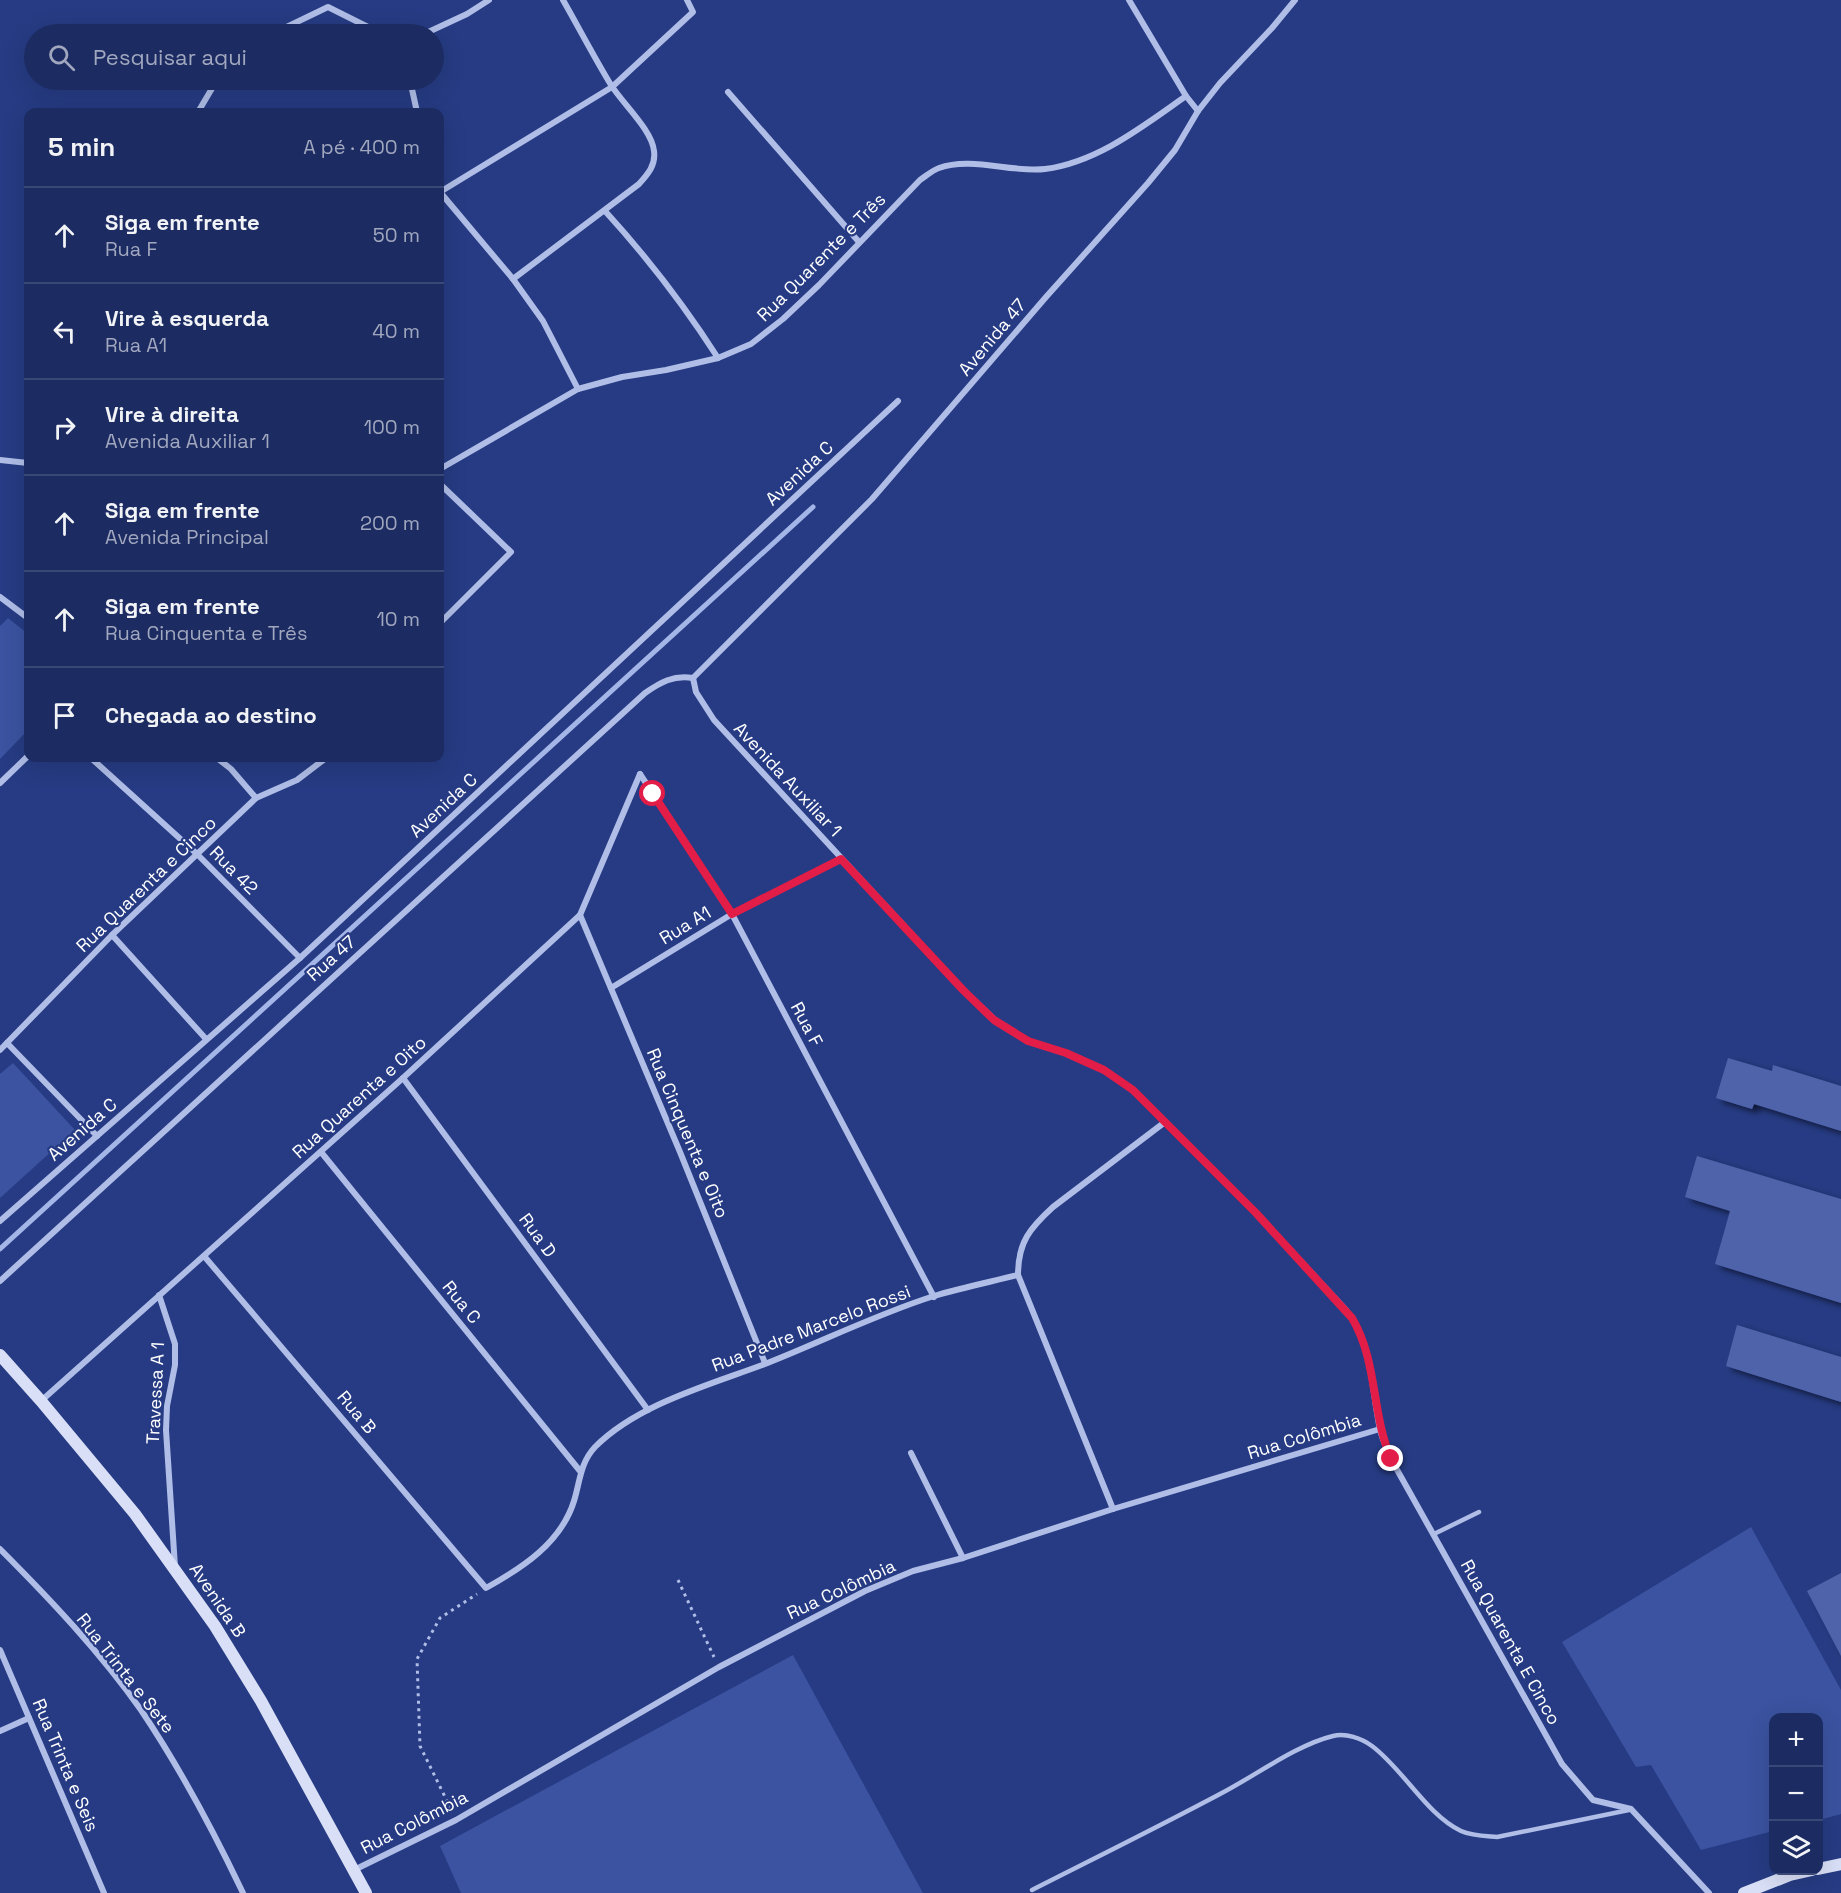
<!DOCTYPE html>
<html lang="pt">
<head>
<meta charset="utf-8">
<style>
  :root { --surface:#1c2c62; --page:#29386b; --text:#f1f3f6; --muted:#a0a7be; --line:#3a4877 }
  body { margin:0; font-family:"Space Grotesk",sans-serif; background:var(--page); color:var(--text) }
  .controls { position:absolute; right:18px; bottom:18px; display:grid; overflow:hidden; border-radius:12px; box-shadow:0 6px 24px #0002 }
  .controls button { width:54px; height:54px; display:grid; place-items:center; padding:0; border:0; border-bottom:2px solid var(--line); background:var(--surface); color:var(--text); font:30px sans-serif }
  .stop { position:absolute; width:18px; height:18px; margin:-14px; border:4px solid #e11d48; border-radius:50%; background:#fff }
  .stop.end { background:#e11d48; border-color:#fff; box-shadow:0 2px 6px #0008 }
  .list { margin:0; padding:0; list-style:none }
  h2 { display:flex; justify-content:space-between; align-items:center; height:78px; margin:0; padding:0 24px; font-size:26px }
  h2 small { font-size:20px; font-weight:400; color:var(--muted) }
  .list li { display:grid; grid-template-columns:39px 1fr auto; gap:18px; align-items:center; box-sizing:border-box; height:96px; padding:0 24px; border-top:2px solid var(--line) }
  .list b { display:block; font-size:22px; white-space:nowrap }
  .list p { margin:0; font-size:20px; white-space:nowrap; color:var(--muted) }
  .list em { font-size:20px; font-style:normal; color:var(--muted) }
  .icon { flex:none; width:33px; height:33px; fill:none; stroke:currentColor; stroke-width:2; stroke-linecap:round; stroke-linejoin:round }
  .map { position:relative; flex:none; width:1841px; height:1893px; overflow:hidden }
  .search { position:absolute; background:var(--surface); box-shadow:0 6px 24px #0002; left:24px; top:24px; width:420px; height:66px; display:flex; align-items:center; gap:15px; box-sizing:border-box; padding:0 21px; border-radius:33px; color:var(--muted); font-size:22px }
  .panel { position:absolute; background:var(--surface); box-shadow:0 6px 24px #0002; left:24px; top:108px; width:420px; height:654px; border-radius:12px }
  .map>svg:first-child { display:block }
  .green { fill:#3b53a0 }
  .lines { fill:none; stroke-linecap:round; stroke-linejoin:round }
  .stream { stroke:#a4b5e8; stroke-width:5 }
  .building { fill:#4f64ab; filter:url(#shadow) }
  .path { stroke:#afbde7; stroke-width:3; stroke-dasharray:3 4.5; stroke-linecap:butt }
  .lane { stroke:#afbde7; stroke-width:4.5 }
  .street { stroke:#afbde7; stroke-width:6 }
  .secondary { stroke:#d9dff6; stroke-width:12 }
  .route { stroke:#e11d48; stroke-width:8 }
  .labels { text-anchor:middle; dominant-baseline:central; stroke-width:4.5; stroke-linejoin:round; paint-order:stroke }
  .street-label { font-size:18px; fill:#fff; stroke:#263b83 }
</style>
</head>
<body>
<div class="map">
<svg width="1841" height="1893" viewBox="0 0 1841 1893">
  <defs>
    <filter id="shadow"><feDropShadow dx="6" dy="4" stdDeviation="3" flood-color="#0009"/></filter>
  </defs>
  <rect width="100%" height="100%" fill="#263b83"/>
  <g class="green">
    <path d="M8,618L28,634V730L0,759V626Z"/>
    <path d="M13,1063L75,1130L0,1198V1074Z"/>
    <path d="M1751,1527L1841,1690V1814L1819,1820L1818,1718H1774L1773,1831L1701,1850L1651,1765L1636,1767L1562,1642Z"/>
    <path d="M793,1655L923,1893H461L440,1846Z"/>
  </g>
  <g class="lines">
    <path class="stream" d="M0,1249L813,507"/>
  </g>
  <g class="building">
    <path d="M1728,1058L1772,1071L1773,1065L1841,1086V1131L1754,1104L1752,1109L1716,1098Z"/>
    <path d="M1697,1156L1841,1199V1303L1715,1264L1730,1211L1685,1197Z"/>
    <path d="M1737,1325L1841,1357V1402L1726,1366Z"/>
    <path d="M1841,1573V1656L1807,1591Z"/>
  </g>
  <g class="lines">
    <g class="path">
      <path d="M678,1580L714,1657"/>
      <path d="M451,1809L420,1746L417,1659L440,1618L477,1594"/>
    </g>
    <g class="lane">
      <path d="M1434,1534L1479,1512"/>
      <path d="M1032,1890C1095,1858 1158,1827 1220,1794C1255,1776 1296,1745 1333,1736C1346,1733 1361,1738 1372,1746C1403,1769 1427,1815 1461,1831C1472,1836 1485,1836 1497,1837L1629,1810"/>
    </g>
    <g class="street">
      <path d="M1129,0L1186,96L1198,111"/>
      <path d="M272,34L328,7L382,34"/>
      <path d="M424,34L467,14L489,0"/>
      <path d="M410,80L417,112"/>
      <path d="M728,92L859,242"/>
      <path d="M198,112L217,80"/>
      <path d="M440,192L612,87L693,12L687,0"/>
      <path d="M440,192L513,279L543,321L578,389"/>
      <path d="M605,211C647,257 684,305 718,358"/>
      <path d="M513,279L639,184C648,174 656,165 654,151C652,130 623,104 611,85C594,57 579,28 563,0"/>
      <path d="M0,460L28,463"/>
      <path d="M440,469L578,389L622,377L666,370L718,358L751,344L783,319L819,285L920,180C926,176 933,170 939,168C971,156 1012,173 1045,169C1098,162 1143,126 1186,96"/>
      <path d="M440,484L511,552L440,623"/>
      <path d="M0,597L28,618"/>
      <path d="M693,678L696,692L714,720L963,990L995,1020L1028,1041L1067,1053L1104,1070L1133,1090L1256,1213L1346,1310C1373,1345 1371,1388 1380,1429C1382,1439 1387,1449 1391,1459L1562,1764L1593,1800L1631,1809L1709,1893"/>
      <path d="M693,678L872,499L1046,297L1148,183L1175,150L1198,111L1220,83L1272,28L1295,0"/>
      <path d="M91,758L197,854L300,958"/>
      <path d="M217,758L231,769L256,798"/>
      <path d="M640,774L732,914L934,1297"/>
      <path d="M0,783L28,756"/>
      <path d="M580,915L680,1152L765,1363"/>
      <path d="M112,935L206,1039"/>
      <path d="M611,988L732,914L841,859"/>
      <path d="M7,1043L97,1136"/>
      <path d="M0,1050L112,935L256,798L297,780L326,758"/>
      <path d="M403,1078L648,1410"/>
      <path d="M321,1152L580,1471"/>
      <path d="M0,1221L300,958L898,401"/>
      <path d="M204,1256L486,1588C522,1568 561,1543 574,1501C580,1482 580,1463 595,1447C638,1404 709,1385 765,1364C821,1342 877,1314 934,1296C961,1288 990,1282 1018,1275C1018,1242 1030,1228 1053,1207L1165,1122"/>
      <path d="M1018,1275L1113,1509"/>
      <path d="M0,1281L645,693C661,682 673,675 693,678"/>
      <path d="M159,1295L175,1344V1365L167,1406L166,1430L175,1567"/>
      <path d="M41,1401L403,1078L580,915L640,774"/>
      <path d="M911,1453L963,1558"/>
      <path d="M0,1549C50,1599 100,1652 141,1710C180,1768 213,1830 243,1893"/>
      <path d="M0,1650L104,1893"/>
      <path d="M0,1731L29,1718"/>
      <path d="M354,1870L456,1820L719,1667L865,1591L913,1571L963,1558L1113,1509L1380,1429"/>
    </g>
    <g class="secondary">
      <path d="M0,1355L41,1401L135,1514L215,1626L261,1701L366,1893"/>
      <path d="M1818,1869L1841,1864"/>
      <path d="M1744,1893L1790,1875L1812,1870"/>
    </g>
  </g>
  <g class="lines">
    <path class="route" d="M653,794L732,914L841,859L963,990L994,1020L1028,1041L1066,1053L1104,1070L1133,1090L1256,1213L1352,1318C1378,1362 1371,1412 1391,1459"/>
  </g>
  <g class="labels">
    <g class="street-label">
      <text transform="translate(821 257) rotate(-45)">Rua Quarente e Três</text>
      <text transform="translate(992 337) rotate(-50)">Avenida 47</text>
      <text transform="translate(799 473) rotate(-43)">Avenida C</text>
      <text transform="translate(788 779) rotate(47)">Avenida Auxiliar 1</text>
      <text transform="translate(443 805) rotate(-43)">Avenida C</text>
      <text transform="translate(234 870) rotate(45)">Rua 42</text>
      <text transform="translate(146 884) rotate(-44)">Rua Quarenta e Cinco</text>
      <text transform="translate(685 925) rotate(-31)">Rua A1</text>
      <text transform="translate(331 958) rotate(-42)">Rua 47</text>
      <text transform="translate(807 1024) rotate(62)">Rua F</text>
      <text transform="translate(359 1097) rotate(-42)">Rua Quarenta e Oito</text>
      <text transform="translate(82 1129) rotate(-41)">Avenida C</text>
      <text transform="translate(688 1133) rotate(67)">Rua Cinquenta e Oito</text>
      <text transform="translate(538 1235) rotate(54)">Rua D</text>
      <text transform="translate(462 1302) rotate(51)">Rua C</text>
      <text transform="translate(811 1328) rotate(-21)">Rua Padre Marcelo Rossi</text>
      <text transform="translate(155 1393) rotate(-87)">Travessa A 1</text>
      <text transform="translate(357 1412) rotate(50)">Rua B</text>
      <text transform="translate(1304 1436) rotate(-17)">Rua Colômbia</text>
      <text transform="translate(841 1589) rotate(-25)">Rua Colômbia</text>
      <text transform="translate(218 1600) rotate(56)">Avenida B</text>
      <text transform="translate(1511 1642) rotate(61)">Rua Quarenta E Cinco</text>
      <text transform="translate(126 1673) rotate(52)">Rua Trinta e Sete</text>
      <text transform="translate(66 1765) rotate(67)">Rua Trinta e Seis</text>
      <text transform="translate(414 1822) rotate(-27)">Rua Colômbia</text>
    </g>
  </g>
</svg>
<div class="controls">
<button>+</button>
<button>−</button>
<button><svg class="icon" aria-label="layers" viewBox="0 0 24 24"><path d="M12 4l9 5-9 5-9-5zM3 14l9 5 9-5"/></svg></button>
</div>
<div class="stop" style="left:653px;top:794px"></div>
<div class="stop end" style="left:1391px;top:1459px"></div>
<div class="search"><svg class="icon" aria-label="search" viewBox="0 0 24 24"><circle cx="10" cy="10" r="6"/><path d="M15 15l6 6"/></svg>Pesquisar aqui</div>
<section class="panel">
<h2>5 min<small>A pé · 400 m</small></h2>
<ul class="list">
<li><svg class="icon" aria-label="ahead" viewBox="0 0 24 24"><path d="M12 20V5M6 11l6-6 6 6"/></svg><div><b>Siga em frente</b><p>Rua F</p></div><em>50 m</em></li>
<li><svg class="icon" aria-label="left" viewBox="0 0 24 24"><path d="M17 20v-9H6M10 6l-5 5 5 5"/></svg><div><b>Vire à esquerda</b><p>Rua A1</p></div><em>40 m</em></li>
<li><svg class="icon" aria-label="right" viewBox="0 0 24 24"><path d="M7 20v-9h11M14 6l5 5-5 5"/></svg><div><b>Vire à direita</b><p>Avenida Auxiliar 1</p></div><em>100 m</em></li>
<li><svg class="icon" aria-label="ahead" viewBox="0 0 24 24"><path d="M12 20V5M6 11l6-6 6 6"/></svg><div><b>Siga em frente</b><p>Avenida Principal</p></div><em>200 m</em></li>
<li><svg class="icon" aria-label="ahead" viewBox="0 0 24 24"><path d="M12 20V5M6 11l6-6 6 6"/></svg><div><b>Siga em frente</b><p>Rua Cinquenta e Três</p></div><em>10 m</em></li>
<li><svg class="icon" aria-label="arrive" viewBox="0 0 24 24"><path d="M6 21V4h12l-3 4 3 4H6"/></svg><div><b>Chegada ao destino</b></div></li>
</ul>
</section>
</div>
</body>
</html>
